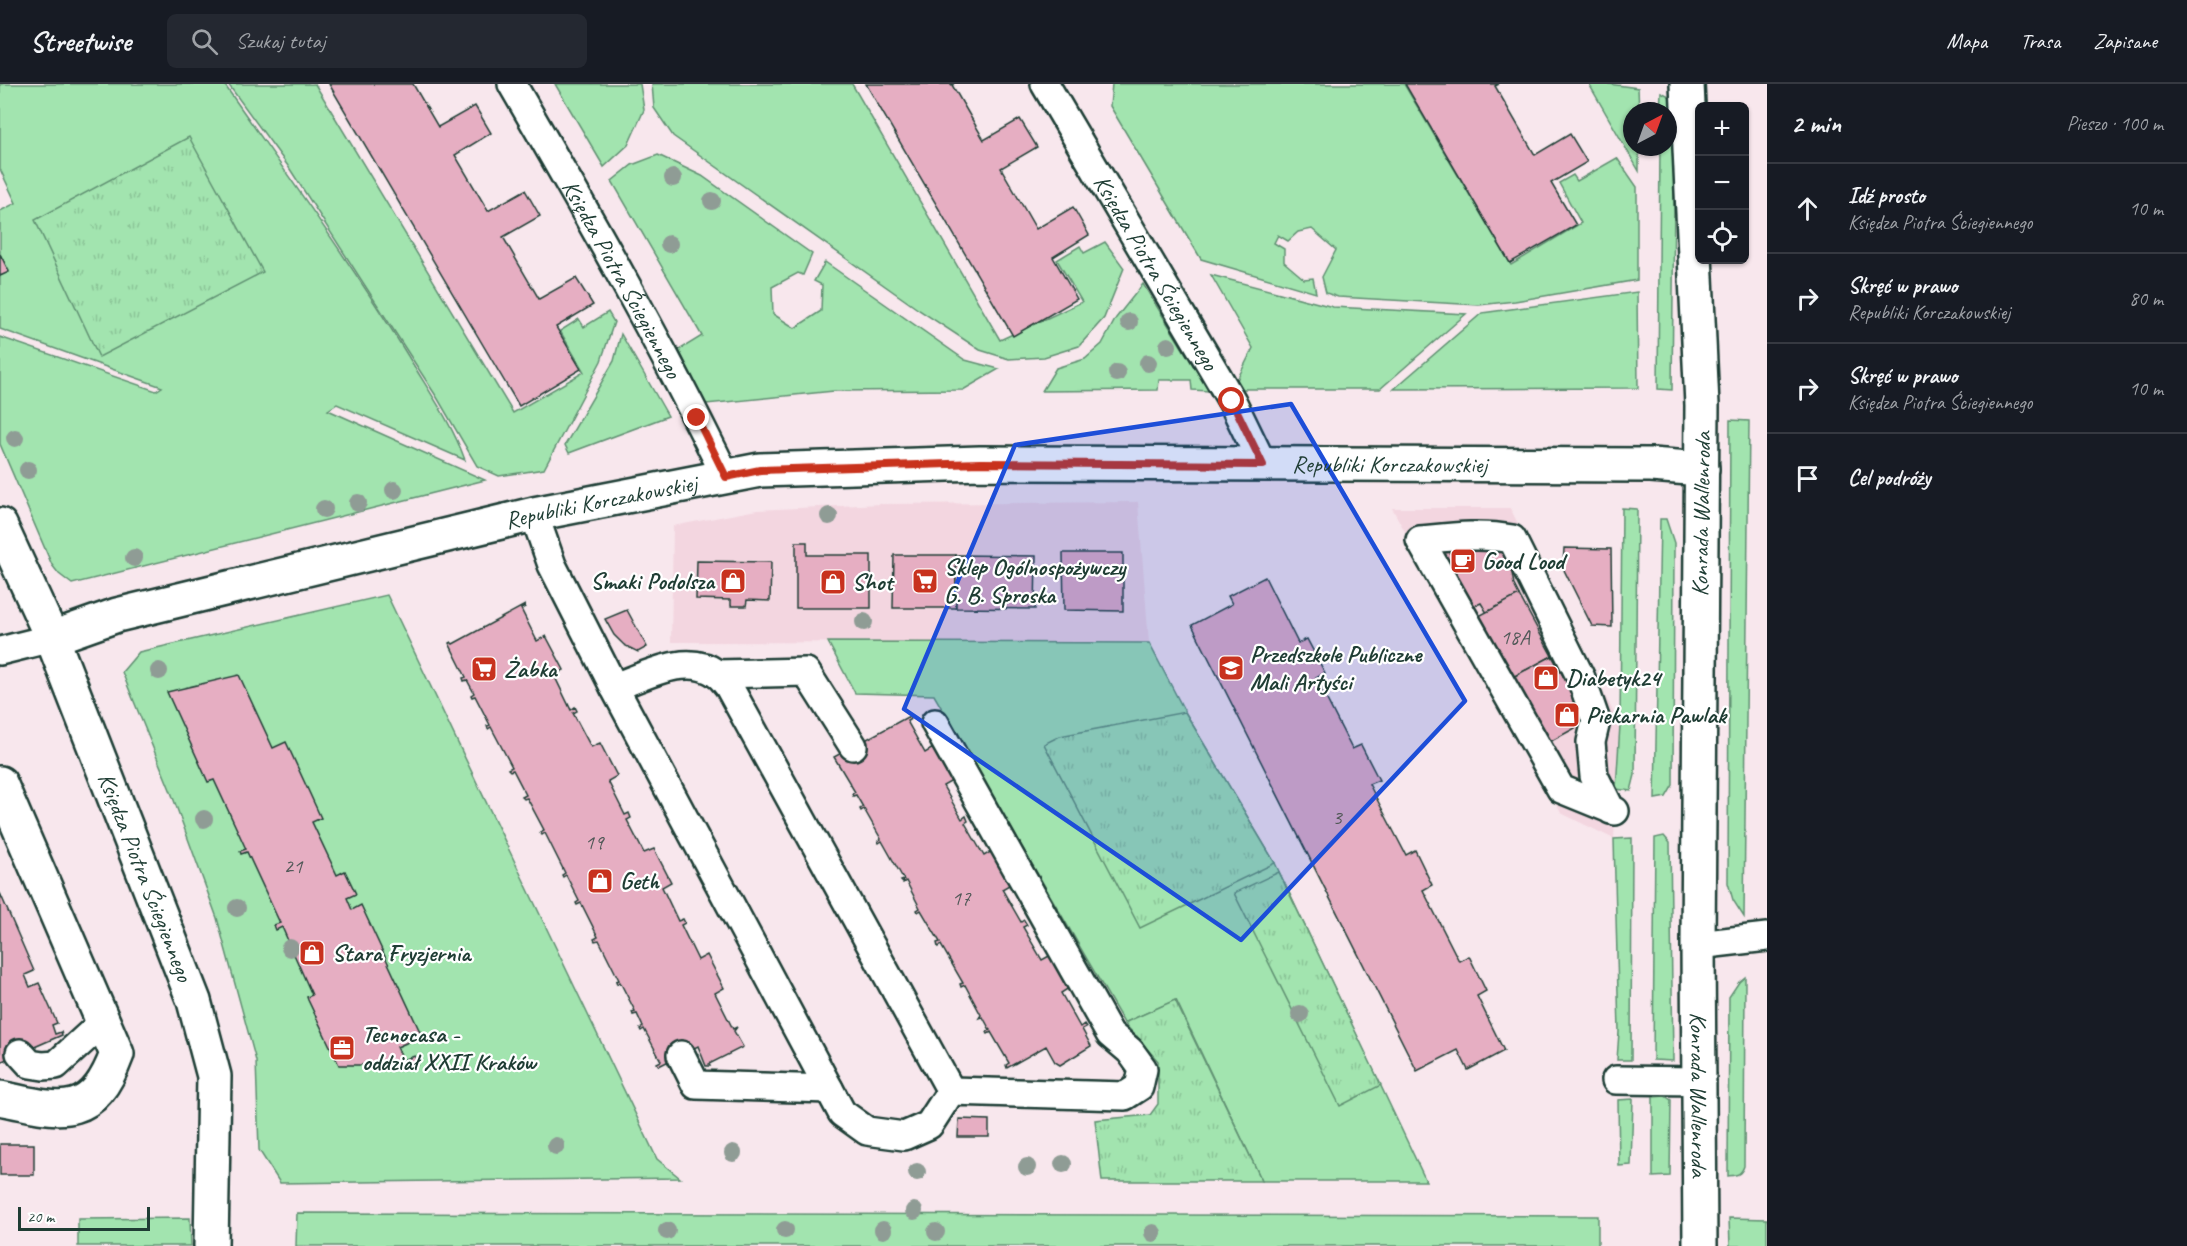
<!DOCTYPE html>
<html lang="pl">
<head>
<meta charset="utf-8">
<style>
  :root { --surface:#171b24; --page:#242831; --text:#f1f3f6; --muted:#9ea1a6; --line:#363941 }
  body { margin:0; font-family:Caveat,sans-serif; background:var(--page); color:var(--text) }
  .controls { position:absolute; right:18px; top:18px; display:grid; overflow:hidden; border-radius:9px; box-shadow:0 2px 4px #0004 }
  .controls button { width:54px; height:54px; display:grid; place-items:center; padding:0; border:0; border-bottom:2px solid var(--line); background:var(--surface); color:var(--text); font:30px sans-serif }
  .compass { position:absolute; left:1623px; top:18px; width:54px; height:54px; border-radius:50%; background:var(--surface); box-shadow:0 2px 4px #0004; rotate:41deg }
  .scale { position:absolute; left:18px; bottom:15px; width:132px; box-sizing:border-box; padding-left:6px; border:3px solid #1f3d34; border-top:0; font-size:16px; line-height:21px; white-space:nowrap; color:#1f3d34; -webkit-text-stroke:4px #fff; paint-order:stroke }
  .stop { position:absolute; width:18px; height:18px; margin:-14px; border:4px solid #c8321e; border-radius:50%; background:#fff }
  .stop.end { background:#c8321e; border-color:#fff; box-shadow:0 2px 6px #0008 }
  .list { margin:0; padding:0; list-style:none }
  h2 { display:flex; justify-content:space-between; align-items:center; height:78px; margin:0; padding:0 24px; font-size:26px }
  h2 small { font-size:20px; font-weight:400; color:var(--muted) }
  .list li { display:grid; grid-template-columns:39px 1fr auto; gap:18px; align-items:center; box-sizing:border-box; height:90px; padding:0 24px; border-top:2px solid var(--line) }
  .list b { display:block; font-size:22px; white-space:nowrap }
  .list p { margin:0; font-size:20px; white-space:nowrap; color:var(--muted) }
  .list em { font-size:20px; font-style:normal; color:var(--muted) }
  .icon { flex:none; width:33px; height:33px; fill:none; stroke:currentColor; stroke-width:2; stroke-linecap:round; stroke-linejoin:round }
  .map { position:relative; flex:none; width:1767px; height:1162px; overflow:hidden }
  header { display:flex; align-items:center; gap:36px; box-sizing:border-box; height:84px; padding:0 30px; background:var(--surface); border-bottom:2px solid var(--line) }
  header strong { font-size:28px }
  nav { display:flex; gap:33px; margin-inline-start:auto; font-size:21px }
  .search { width:420px; height:54px; background:var(--page); display:flex; align-items:center; gap:15px; box-sizing:border-box; padding:0 21px; border-radius:9px; color:var(--muted); font-size:22px }
  main { display:flex }
  aside { flex:1; background:var(--surface) }
  .map>svg:first-child { display:block }
  .built { fill:#f3d6e0 }
  .green { fill:#a2e4af; stroke:#609072; stroke-width:1.5 }
  .park { fill:url(#park-tufts); stroke:#609072; stroke-width:1.5 }
  .building { fill:#e6aec2; stroke:#1f3d34; stroke-width:1.5 }
  .lines { fill:none; stroke-linecap:round; stroke-linejoin:round }
  .service-casing { stroke:#1f3d34; stroke-width:32 }
  .minor-casing { stroke:#1f3d34; stroke-width:38 }
  .service { stroke:#fff; stroke-width:27 }
  .minor { stroke:#fff; stroke-width:33 }
  .tree { fill:#8f9c95 }
  .route { stroke:#c8321e; stroke-width:8 }
  .marked { fill:#1d4ed8; fill-opacity:0.2; stroke:#1d4ed8; stroke-width:4.5; stroke-linejoin:round }
  .labels { text-anchor:middle; dominant-baseline:central; stroke-width:4.5; stroke-linejoin:round; paint-order:stroke }
  .number-label { font-size:21px; fill:#515958 }
  .street-label { font-size:24px; fill:#1f3d34; stroke:#fff }
  .poi-label { font-size:24px; font-weight:bold; fill:#1f3d34; stroke:#fff; text-anchor:start }
</style>
</head>
<body>
<header>
<strong>Streetwise</strong>
<div class="search"><svg class="icon" aria-label="search" viewBox="0 0 24 24"><circle cx="10" cy="10" r="6"/><path d="M15 15l6 6"/></svg>Szukaj tutaj</div>
<nav><a>Mapa</a><a>Trasa</a><a>Zapisane</a></nav>
</header>
<main>
<div class="map">
<svg width="1767" height="1162" viewBox="0 0 1767 1162">
  <defs>
    <pattern id="park-tufts" width="24" height="20" patternUnits="userSpaceOnUse" patternTransform="scale(1.5)"><rect width="24" height="20" fill="#a2e4af"/><path d="M3 7l-1-3M5 7V3M7 7l1-3M15 17l-1-3M17 17v-4M19 17l1-3" fill="none" stroke="#8bc497"/></pattern>
  </defs>
  <rect width="100%" height="100%" fill="#f8e7ed"/>
  <filter id="ink" filterUnits="userSpaceOnUse"><feTurbulence type="fractalNoise" baseFrequency=".0167" numOctaves="2"/><feDisplacementMap in="SourceGraphic" scale="12" xChannelSelector="R" yChannelSelector="G"/><feConvolveMatrix kernelMatrix="1 2 1 2 8 2 1 2 1" color-interpolation-filters="sRGB"/></filter>
  <g filter="url(#ink)">
    <g class="built">
      <path d="M1138,418L1149,559L671,558L673,442L757,426L881,420Z"/>
      <path d="M1392,424H1510L1620,641L1614,755L1561,729Z"/>
    </g>
    <g class="green">
      <path d="M0,0H224C287,90 351,179 408,272C428,306 452,339 465,376L337,320L328,326L485,396L72,500L59,490L52,481L0,360V253L156,307L162,303L0,245V192L9,187L0,170V127L16,119L0,85Z"/>
      <path d="M228,0H315L513,329L584,288L560,247L579,235L584,243L608,228L614,238L601,277L544,385L499,392L477,382L438,315L288,82Z"/>
      <path d="M555,0H640L644,26L628,61L604,83Z"/>
      <path d="M652,0H852L1000,256L1082,218L1057,176L1080,162L1084,169L1105,158L1124,184L1104,234L1079,262L1044,273L1009,275L980,266L919,226L673,52L654,24Z"/>
      <path d="M1112,0H1404L1511,181L1581,139L1559,99L1573,91L1577,97L1617,74L1637,103V196L1515,217L1479,221L1338,213L1326,209L1322,193L1336,166L1312,145L1298,148L1288,157L1278,151L1274,159L1284,165V178L1304,195L1313,194L1316,209L1201,175L1110,22Z"/>
      <path d="M1589,0H1609L1638,4L1639,27H1632V63H1639V87Z"/>
      <path d="M1661,8L1675,15L1672,306L1658,305L1660,63H1668V27H1660Z"/>
      <path d="M658,71L702,92L812,170L803,191L798,189L772,203L773,230L795,244L821,227L822,201L814,197L825,178L965,276L999,285L963,306L834,307L706,320L679,266L702,252L612,97L632,81Z"/>
      <path d="M1211,191L1333,223L1466,230L1380,305H1242L1237,296L1253,264Z"/>
      <path d="M1143,200L1209,307L1192,306L1191,296H1159L1158,306L1042,307L1056,284L1085,275L1102,260L1116,234Z"/>
      <path d="M1637,208L1638,304L1394,305L1482,229Z"/>
      <path d="M621,250L668,332L569,369L565,361L614,277Z"/>
      <path d="M1730,336L1749,337L1744,833L1733,816L1728,799Z"/>
      <path d="M1622,424L1637,425L1635,691L1631,707L1616,705L1620,641Z"/>
      <path d="M1660,435H1666L1674,459L1673,701L1666,713L1655,715Z"/>
      <path d="M387,511L657,1075L680,1094L280,1099L259,1066L256,977L217,834L171,708L122,588L139,568Z"/>
      <path d="M828,558L1149,559L1185,628L1275,779L1426,1097H1262L1176,916L1124,939L934,611L855,609Z"/>
      <path d="M1664,752L1670,759L1673,977L1653,976L1655,754Z"/>
      <path d="M1632,754L1631,976H1617L1619,948L1614,755Z"/>
      <path d="M1745,893L1744,1082C1741,1091 1737,1091 1728,1092L1729,913L1739,898Z"/>
      <path d="M1665,1012L1671,1016L1670,1092L1653,1093V1013Z"/>
      <path d="M1633,1015L1631,1081L1619,1082L1618,1016Z"/>
      <path d="M297,1129L1598,1132V1162H296Z"/>
      <path d="M190,1134L191,1162H78V1135Z"/>
      <path d="M1729,1134L1767,1135V1162H1730Z"/>
    </g>
    <g class="park">
      <path d="M189,53L263,188L99,273L35,136Z"/>
      <path d="M1185,628L1275,779L1140,844L1044,660L1060,652Z"/>
      <path d="M1279,788L1381,1001L1340,1022L1234,809Z"/>
      <path d="M1175,916L1262,1097H1102L1095,1036L1150,1031L1158,1020V977L1124,939Z"/>
    </g>
    <g class="building">
      <path d="M329,0H413L438,43L475,22L491,49L455,71L488,127L525,106L540,132L503,153L539,215L576,194L593,221L556,243L581,285L519,322Z"/>
      <path d="M866,0H954L952,1L984,56L1020,35L1037,63L1001,84L1036,145L1073,123L1089,151L1053,173L1077,215L1013,252Z"/>
      <path d="M1405,0H1499L1495,2L1535,71L1570,50L1587,78L1551,99L1576,141L1510,179Z"/>
      <path d="M0,170L9,188L0,192Z"/>
      <path d="M796,458H807V471H871V524H796Z"/>
      <path d="M1440,464H1508L1514,501L1519,511L1487,529L1481,519L1472,523Z"/>
      <path d="M1564,464L1611,465L1612,543L1592,542L1563,484Z"/>
      <path d="M1063,469H1123V527L1064,526Z"/>
      <path d="M894,471H956V524H893Z"/>
      <path d="M956,471L1036,472L1035,525L956,524Z"/>
      <path d="M697,477L771,478L770,517L747,516L746,522H731V516L696,515Z"/>
      <path d="M1265,493L1298,559L1307,555L1325,589L1316,594L1352,665L1361,661L1379,696L1369,700L1406,771L1415,766L1432,801L1423,806L1459,877L1469,872L1486,907L1477,912L1504,967L1468,986L1458,966L1417,987L1192,541L1232,520L1228,512Z"/>
      <path d="M1519,511L1552,572L1511,594L1477,533Z"/>
      <path d="M525,521V523L521,525L537,557L546,552L564,586L554,591L571,626L575,623L577,627L573,629L591,663L600,659L617,692L608,697L625,731L629,729L631,734L627,736L644,769L654,765L671,798L662,803L678,837L683,835L685,839L681,841L698,876L707,871L724,904L715,909L733,945L737,943L734,947L743,963L709,980L710,982H706L698,962L659,982L657,979L661,977L644,945L641,947L640,945L643,943L637,930L633,931L632,928L635,927L620,898L617,900L616,897L619,896L599,856L595,857L594,855L598,853L581,819L577,821L576,819L579,817L566,791L563,793L562,791L565,789L545,749L542,751L540,748L544,746L527,714L524,715L522,713L526,711L513,686L510,687L508,685L512,683L491,643L488,645L487,642L490,641L475,612L472,613L471,611L474,609L467,596L464,597L463,594L466,593L449,559L451,558L453,560Z"/>
      <path d="M627,526L647,563L638,568L624,561L614,551L605,535Z"/>
      <path d="M1552,572L1578,619L1577,643L1546,660L1511,594Z"/>
      <path d="M239,591L273,664L286,658L321,734L312,738L337,791L345,787L356,810L347,814L352,826L361,821L422,952L397,963L403,976L415,972L418,981H339L308,916L307,913L312,911L282,843L276,846L274,841L280,839L247,768L241,770L240,767L246,765L214,696L208,698L167,608Z"/>
      <path d="M909,632L911,635L907,637L925,669L933,664L952,697L943,702L962,735L966,732L968,737L965,739L984,772L992,767L1011,800L1002,805L1021,838L1024,836L1027,841L1023,843L1042,876L1051,871L1069,904L1061,909L1080,943L1084,940L1086,943L1082,945L1091,962L1060,981L1055,978L1046,962L1007,984L1006,981L1009,979L991,948L988,950L987,948L990,946L983,933L979,934L981,931L965,901L961,903L960,900L963,899L941,861L938,863L937,859L940,858L921,826L918,828L917,826L920,824L906,797L903,799L901,797L904,796L882,757L879,759L878,757L881,755L864,725L861,727L860,725L863,723L856,711L853,712L852,710L855,708L834,673Z"/>
      <path d="M0,809L34,887L25,891L30,903L39,899L57,939L52,941L55,950L61,948L62,951L0,978Z"/>
      <path d="M959,1035L989,1036V1053H958Z"/>
      <rect x="0" y="1060" width="34" height="31"/>
    </g>
    <g class="lines">
      <g class="service-casing">
        <g id="service">
          <path id="s1" d="M512,0C587,129 661,259 726,393"/>
          <path id="s2" d="M1045,0L1232,317L1263,381"/>
          <path d="M534,430L552,481L614,603L842,1029L867,1047L904,1052L929,1041L951,1007L1125,1012L1139,1003L1143,985L1130,967L1110,950L935,639"/>
          <path d="M0,567L52,554"/>
          <path d="M717,590L806,588L853,662"/>
          <path d="M614,603C644,593 686,568 716,589C721,592 725,598 729,603L951,1007"/>
          <path d="M1611,726L1594,692L1591,658L1596,637L1581,594L1512,455C1481,449 1451,453 1420,456L1561,705L1615,727"/>
          <path d="M1698,861L1767,853"/>
          <path d="M20,969L30,980L43,982L56,981L102,939"/>
          <path d="M681,971L696,1001L829,1005"/>
          <path d="M1616,996L1699,997"/>
        </g>
      </g>
      <g class="minor-casing">
        <g id="minor">
          <path id="s3" d="M1687,0L1702,321L1698,861L1700,1162"/>
          <path id="s4" d="M0,441L52,554L194,917L214,992L211,1162"/>
          <path id="s5" d="M52,554L117,531L534,430L760,386L980,379L1651,381L1702,385"/>
          <path d="M0,699L117,970C92,1038 61,1027 0,1014"/>
        </g>
      </g>
      <use href="#service" class="service"/>
      <use href="#minor" class="minor"/>
    </g>
    <g class="tree">
      <circle cx="673" cy="94" r="9"/>
      <circle cx="712" cy="117" r="9"/>
      <circle cx="669" cy="160" r="9"/>
      <circle cx="1129" cy="238" r="9"/>
      <circle cx="1168" cy="262" r="9"/>
      <circle cx="1148" cy="279" r="9"/>
      <circle cx="1117" cy="289" r="9"/>
      <circle cx="15" cy="354" r="9"/>
      <circle cx="28" cy="386" r="9"/>
      <circle cx="394" cy="406" r="9"/>
      <circle cx="358" cy="419" r="9"/>
      <circle cx="324" cy="425" r="9"/>
      <circle cx="829" cy="432" r="9"/>
      <circle cx="134" cy="474" r="9"/>
      <circle cx="864" cy="538" r="9"/>
      <circle cx="159" cy="587" r="9"/>
      <circle cx="204" cy="735" r="9"/>
      <circle cx="237" cy="824" r="9"/>
      <circle cx="290" cy="864" r="9"/>
      <circle cx="1300" cy="930" r="9"/>
      <circle cx="556" cy="1062" r="9"/>
      <circle cx="733" cy="1069" r="9"/>
      <circle cx="1063" cy="1080" r="9"/>
      <circle cx="1027" cy="1083" r="9"/>
      <circle cx="917" cy="1088" r="9"/>
      <circle cx="914" cy="1127" r="9"/>
      <circle cx="785" cy="1146" r="9"/>
      <circle cx="883" cy="1146" r="9"/>
      <circle cx="667" cy="1147" r="9"/>
      <circle cx="936" cy="1148" r="9"/>
      <circle cx="1153" cy="1149" r="9"/>
    </g>
  </g>
  <g class="lines" filter="url(#ink)">
    <path class="route" d="M697,334L726,393L760,386L980,379L1263,381L1232,317"/>
  </g>
  <path class="marked" d="M1291,320L1465,617L1241,856L904,625L1015,361Z"/>
  <defs>
    <g id="cafe-square" transform="scale(1.35)"><rect x="-9" y="-9" width="18" height="18" rx="4" fill="#c8321e" stroke="#fff"/><path d="M-5.5-4.5H6V0H3Q3 3.5 0 3.5H-2.5Q-5.5 3.5-5.5 0ZM3-3.2v2h1.7v-2ZM-6 4.5H4V6H-6Z" fill="#fff"/></g>
    <g id="shop-square" transform="scale(1.35)"><rect x="-9" y="-9" width="18" height="18" rx="4" fill="#c8321e" stroke="#fff"/><path d="M-5-2.5h2.3a2.7 3.5 0 0 1 5.4 0H5L5.5 6h-11ZM-1.5-2.5h3a1.5 2.3 0 0 0-3 0Z" fill="#fff"/></g>
    <g id="supermarket-square" transform="scale(1.35)"><rect x="-9" y="-9" width="18" height="18" rx="4" fill="#c8321e" stroke="#fff"/><path d="M-6-5.5h2.5l.6 2H6L4.5 2H-2.5L-4.4-4H-6ZM-1.5 3.2a1.3 1.3 0 1 0 .1 0ZM3 3.2a1.3 1.3 0 1 0 .1 0Z" fill="#fff"/></g>
    <g id="school-square" transform="scale(1.35)"><rect x="-9" y="-9" width="18" height="18" rx="4" fill="#c8321e" stroke="#fff"/><path d="M0-5L7-2L0 1L-7-2ZM-4 1L0 2.5L4 1V4Q0 6-4 4Z" fill="#fff"/></g>
    <g id="office-square" transform="scale(1.35)"><rect x="-9" y="-9" width="18" height="18" rx="4" fill="#c8321e" stroke="#fff"/><path d="M-6-3h4V-5.5h4V-3h4V5H-6ZM-1-4.5V-3h2v-1.5ZM-6 0V1H6V0Z" fill="#fff"/></g>
  </defs>
  <g fill-rule="evenodd">
    <use href="#cafe-square" x="1463" y="477"/>
    <use href="#shop-square" x="733" y="497"/>
    <use href="#supermarket-square" x="925" y="497"/>
    <use href="#shop-square" x="833" y="498"/>
    <use href="#school-square" x="1231" y="584"/>
    <use href="#supermarket-square" x="484" y="585"/>
    <use href="#shop-square" x="1546" y="594"/>
    <use href="#shop-square" x="1567" y="631"/>
    <use href="#shop-square" x="600" y="797"/>
    <use href="#shop-square" x="312" y="869"/>
    <use href="#office-square" x="342" y="964"/>
  </g>
  <g class="labels">
    <g class="number-label">
      <text x="1515" y="553">18A</text>
      <text x="1337" y="733">3</text>
      <text x="594" y="758">19</text>
      <text x="293" y="782">21</text>
      <text x="961" y="814">17</text>
    </g>
    <g class="street-label">
      <text stroke="none"><textPath href="#s2" startOffset="219">Księdza Piotra Ściegiennego</textPath></text>
      <text stroke="none"><textPath href="#s1" startOffset="224">Księdza Piotra Ściegiennego</textPath></text>
      <text stroke="none"><textPath href="#s5" startOffset="1358">Republiki Korczakowskiej</textPath></text>
      <text stroke="none"><textPath href="#s5" startOffset="566">Republiki Korczakowskiej</textPath></text>
      <text transform="translate(1701 430) rotate(-89)">Konrada Wallenroda</text>
      <text stroke="none"><textPath href="#s4" startOffset="381">Księdza Piotra Ściegiennego</textPath></text>
      <text stroke="none"><textPath href="#s3" startOffset="1011">Konrada Wallenroda</textPath></text>
    </g>
    <g class="poi-label">
      <text x="1482" y="477">Good Lood</text>
      <text x="944" y="483">Sklep Ogólnospożywczy<tspan x="944" dy="28">G. B. Sproska</tspan></text>
      <text x="714" y="497" text-anchor="end">Smaki Podolsza</text>
      <text x="852" y="498">Shot</text>
      <text x="1250" y="570">Przedszkole Publiczne<tspan x="1250" dy="28">Mali Artyści</tspan></text>
      <text x="504" y="585">Żabka</text>
      <text x="1566" y="594">Diabetyk24</text>
      <text x="1586" y="631">Piekarnia Pawlak</text>
      <text x="620" y="797">Geth</text>
      <text x="332" y="869">Stara Fryzjernia</text>
      <text x="362" y="950">Tecnocasa -<tspan x="362" dy="28">oddział XXII Kraków</tspan></text>
    </g>
  </g>
</svg>
<div class="controls">
<button>+</button>
<button>−</button>
<button><svg class="icon" aria-label="locate" viewBox="0 0 24 24"><circle cx="12" cy="12" r="6"/><path d="M12 2v4M12 18v4M2 12h4M18 12h4"/></svg></button>
</div>
<svg class="compass" viewBox="-18 -18 36 36"><path d="M0-13l5 13h-10z" fill="#e53935"/><path d="M0 13l5-13h-10z" fill="#9ea1a6"/></svg>
<div class="scale">20 m</div>
<div class="stop" style="left:1232px;top:317px"></div>
<div class="stop end" style="left:697px;top:334px"></div>
</div>
<aside>
<h2>2 min<small>Pieszo · 100 m</small></h2>
<ul class="list">
<li><svg class="icon" aria-label="ahead" viewBox="0 0 24 24"><path d="M12 20V5M6 11l6-6 6 6"/></svg><div><b>Idź prosto</b><p>Księdza Piotra Ściegiennego</p></div><em>10 m</em></li>
<li><svg class="icon" aria-label="right" viewBox="0 0 24 24"><path d="M7 20v-9h11M14 6l5 5-5 5"/></svg><div><b>Skręć w prawo</b><p>Republiki Korczakowskiej</p></div><em>80 m</em></li>
<li><svg class="icon" aria-label="right" viewBox="0 0 24 24"><path d="M7 20v-9h11M14 6l5 5-5 5"/></svg><div><b>Skręć w prawo</b><p>Księdza Piotra Ściegiennego</p></div><em>10 m</em></li>
<li><svg class="icon" aria-label="arrive" viewBox="0 0 24 24"><path d="M6 21V4h12l-3 4 3 4H6"/></svg><div><b>Cel podróży</b></div></li>
</ul>
</aside>
</main>
</body>
</html>
